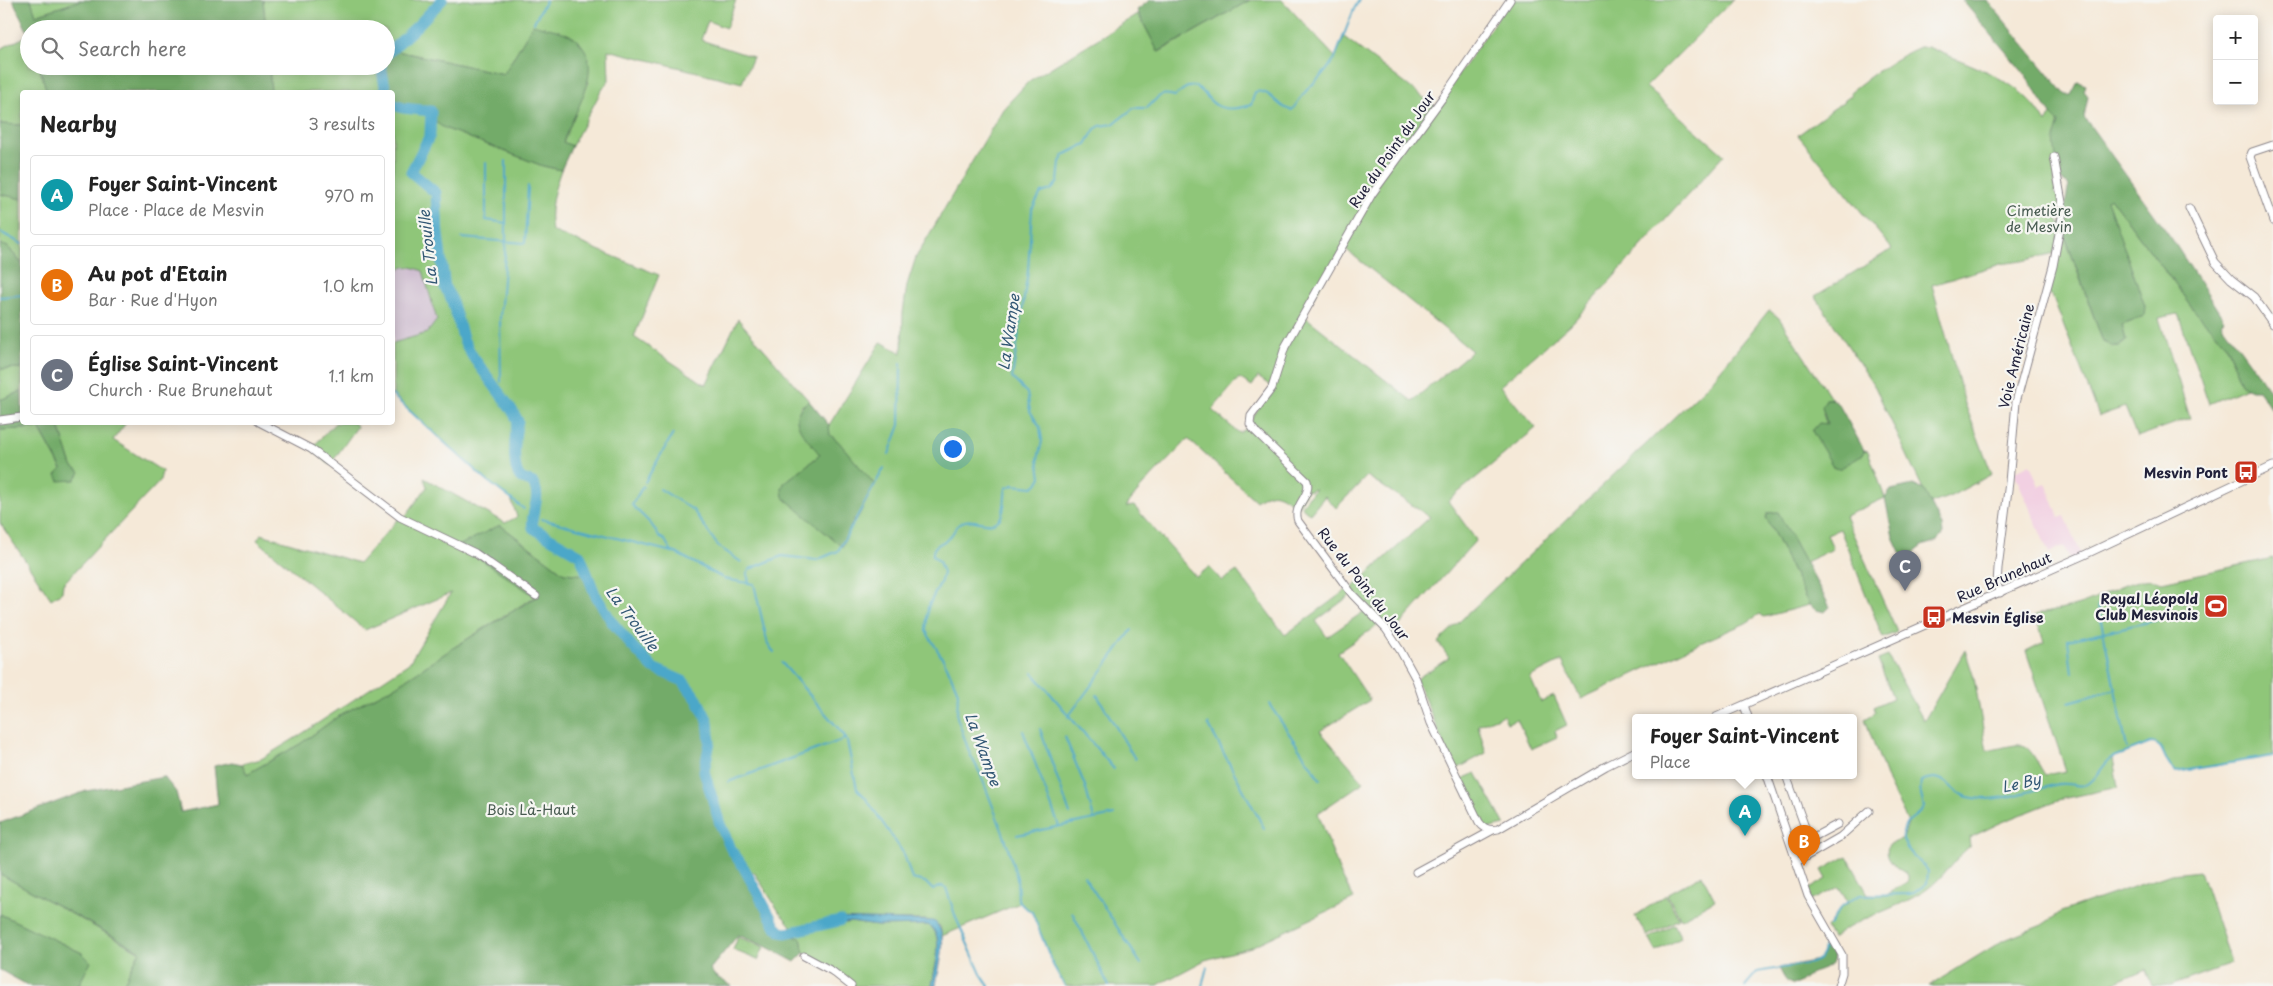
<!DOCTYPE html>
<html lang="en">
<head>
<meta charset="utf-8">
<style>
  :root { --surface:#fff; --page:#f2f2f2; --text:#222; --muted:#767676; --line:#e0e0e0; --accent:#db2777 }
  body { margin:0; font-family:"Playpen Sans",sans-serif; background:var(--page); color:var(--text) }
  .controls { position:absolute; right:15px; top:15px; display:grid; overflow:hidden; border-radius:5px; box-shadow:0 2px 12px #0003 }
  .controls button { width:45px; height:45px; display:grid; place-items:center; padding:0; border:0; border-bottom:1px solid var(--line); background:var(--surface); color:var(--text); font:25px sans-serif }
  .you { position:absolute; left:952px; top:448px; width:18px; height:18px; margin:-12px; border:4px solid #fff; border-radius:50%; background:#1a73e8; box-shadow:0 0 0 8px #1a73e833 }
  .badge { display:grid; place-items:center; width:32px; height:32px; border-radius:50%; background:var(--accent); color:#fff; font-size:16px; font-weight:700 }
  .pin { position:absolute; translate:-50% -41px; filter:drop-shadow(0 1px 2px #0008) }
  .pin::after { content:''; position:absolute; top:26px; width:18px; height:15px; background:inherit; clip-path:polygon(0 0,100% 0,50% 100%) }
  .popup { position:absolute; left:1632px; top:714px; width:225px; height:65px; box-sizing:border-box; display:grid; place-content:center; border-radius:5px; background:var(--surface); filter:drop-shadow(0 1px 4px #0005); font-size:16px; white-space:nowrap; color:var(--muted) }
  .popup b { font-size:19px; color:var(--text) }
  .popup::after { content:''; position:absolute; left:50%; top:100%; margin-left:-10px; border:10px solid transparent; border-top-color:var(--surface) }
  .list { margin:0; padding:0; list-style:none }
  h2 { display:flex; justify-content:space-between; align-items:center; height:65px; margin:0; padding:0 20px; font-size:21px }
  h2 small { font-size:16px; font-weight:400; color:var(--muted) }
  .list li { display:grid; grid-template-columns:32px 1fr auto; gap:15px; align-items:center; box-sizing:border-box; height:80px; margin:0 10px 10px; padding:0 10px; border:1px solid var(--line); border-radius:5px }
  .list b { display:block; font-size:19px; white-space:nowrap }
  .list p { margin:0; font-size:16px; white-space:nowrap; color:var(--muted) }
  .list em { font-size:16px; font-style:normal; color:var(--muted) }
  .icon { flex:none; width:28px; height:28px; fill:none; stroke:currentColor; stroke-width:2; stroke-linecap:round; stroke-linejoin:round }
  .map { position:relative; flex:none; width:2273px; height:986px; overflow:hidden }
  .search { position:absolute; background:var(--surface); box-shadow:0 2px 12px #0003; left:20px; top:20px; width:375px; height:55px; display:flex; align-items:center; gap:12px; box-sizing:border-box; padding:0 18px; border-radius:28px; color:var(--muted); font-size:19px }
  .panel { position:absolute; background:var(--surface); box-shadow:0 2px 12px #0003; left:20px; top:90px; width:375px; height:335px; border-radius:5px }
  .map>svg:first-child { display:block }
  .built { fill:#f2d0e2 }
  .industrial { fill:#cfbed0 }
  .green { fill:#8fc679; stroke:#58745a; fill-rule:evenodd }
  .forest { fill:#73ab69; stroke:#4a6652 }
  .water { fill:#4ba7c9; stroke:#366482 }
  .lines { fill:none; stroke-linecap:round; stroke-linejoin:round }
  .stream { stroke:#4ba7c9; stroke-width:2 }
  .river { stroke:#4ba7c9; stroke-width:11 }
  .minor-casing { stroke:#8c868a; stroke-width:9 }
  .minor { stroke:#fff; stroke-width:7 }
  .labels { text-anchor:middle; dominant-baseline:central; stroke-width:4.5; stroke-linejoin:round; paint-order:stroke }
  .street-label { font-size:14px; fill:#22223b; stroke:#f6f6f2 }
  .park-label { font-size:14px; fill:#485b51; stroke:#f6f6f2 }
  .poi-label { font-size:14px; font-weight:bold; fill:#22223b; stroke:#f6f6f2; text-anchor:end }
  .water-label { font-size:15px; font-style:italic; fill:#325774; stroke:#f6f6f2 }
</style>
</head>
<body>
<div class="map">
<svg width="2273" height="986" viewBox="0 0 2273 986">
  <rect width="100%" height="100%" fill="#f6f6f2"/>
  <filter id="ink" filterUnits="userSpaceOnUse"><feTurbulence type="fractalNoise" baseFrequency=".02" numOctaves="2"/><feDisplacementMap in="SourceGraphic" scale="10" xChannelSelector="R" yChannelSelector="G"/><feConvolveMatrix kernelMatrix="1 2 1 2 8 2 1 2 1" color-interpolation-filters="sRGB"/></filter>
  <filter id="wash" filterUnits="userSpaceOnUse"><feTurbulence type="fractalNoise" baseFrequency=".0096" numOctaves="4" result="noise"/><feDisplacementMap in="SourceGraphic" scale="20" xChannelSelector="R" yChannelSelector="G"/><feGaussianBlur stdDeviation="1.12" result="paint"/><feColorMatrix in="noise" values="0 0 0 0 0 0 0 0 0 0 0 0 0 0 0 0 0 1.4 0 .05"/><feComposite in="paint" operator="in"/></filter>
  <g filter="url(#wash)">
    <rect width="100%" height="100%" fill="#f5e9d8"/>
    <path class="built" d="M2030,464L2039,486L2046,483L2059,518L2065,516L2082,556L2071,561L2063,546L2049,553L2014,472Z"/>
    <path class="industrial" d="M410,265L423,271L437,321L427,333L393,343V273L403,266Z"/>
    <g class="green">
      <path d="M31,0H82L36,15Z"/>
      <path d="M263,0H736L726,28L708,21L701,40L753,57L742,83L608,50L609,80L600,93L572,146L563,142L589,82L533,25L504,74L392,50L386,55V29H266Z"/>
      <path d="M1250,0H1282L1335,57L1344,37L1436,107L1510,0H1733L1646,87L1724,155L1571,324L1500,386L1536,428L1448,501L1476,540L1391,635L1381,623L1338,652L1370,700L1320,731L1364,782L1318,813L1340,873L1354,899L1251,947L1205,960L1156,986H1065L1053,965L1032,912L1020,903L942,936L940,926L927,920L834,919L832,926L850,922L877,926L928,925C946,934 934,970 932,986H854L833,968L804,953L801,938L795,937L793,928L780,913L754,872L748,875L731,849L720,824L704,771L710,742L683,681C674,677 664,674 655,669C630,655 598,601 587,575L564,573L500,525L536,596L453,648L396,686L340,715L300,744L247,774L242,764L261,759L297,737L409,663L451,593L365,630L257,540L261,534L359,563L400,517L404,518L427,487L424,478L505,523L517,517L511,499L486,480L393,395V343L427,333L437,320L423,271C410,266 404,264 393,273V104L403,108L431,111L444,128L543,166L561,170C554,189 548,211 552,231L659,275L634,337L706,385L738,319L809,401L800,407L820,455L784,483L850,530L854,519L875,485L838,442L829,435V425L881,342L902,353L903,313L907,285L916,257L1003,109L1029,81L1138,14L1159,52ZM1343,247L1472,351L1412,401L1303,315ZM1258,377L1272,387L1250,422L1251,426L1239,433L1212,410L1239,378L1252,386ZM1188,439L1256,501C1276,487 1278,495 1298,506L1307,491L1315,489L1301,506L1310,514L1325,496L1336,508L1367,476L1430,517L1350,590L1349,588L1285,635L1237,571L1222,581L1209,567L1196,577L1134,506L1126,507C1143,482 1168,462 1188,439ZM1352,594L1366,610L1327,637L1316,621Z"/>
      <path d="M29,35V66H39L47,92H22V125L0,124V49Z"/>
      <path d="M1920,47H1928C1971,66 2023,79 2046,123L2051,114L2058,119V178L2054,179L2056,191L2053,192L2057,195L2060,203L2058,218L2103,342L2112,346H2120L2126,341L2122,324L2144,316L2107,200L2110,197L2194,310L2225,343L2242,386L2248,387L2209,404L2178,314L2159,318L2190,418L2137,437L2125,407L2099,416L2052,295L2045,294L2055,253L2022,261L2000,264L1932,285L1965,404L1992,474L1951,496L1930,504L1875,387L1815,296L1892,249L1798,135L1852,95L1850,92C1872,75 1894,58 1920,47Z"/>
      <path d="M269,66H381L386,92H271Z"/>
      <path d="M0,194L22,199V264L8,247L0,244Z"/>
      <path d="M1769,310L1779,318L1832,399H1826L1823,414L1827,425L1863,455L1864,450L1868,451L1885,498L1845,516L1897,632L1883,638L1840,529L1827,534L1833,549L1805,562L1778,513L1766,517L1809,605L1764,617L1760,614L1746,623L1691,647L1581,699L1562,661L1530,677L1541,702L1554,696L1567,725L1555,731L1557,737L1531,749L1517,719L1507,723L1503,715L1478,725L1486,753L1455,770L1416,679L1449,658L1438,642L1708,385Z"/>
      <path d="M22,368V391L0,400V369Z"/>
      <path d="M58,423H126L113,440L162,471L160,481L63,584L62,592L51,599L0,523V430L39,428L62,470L72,466Z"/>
      <path d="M335,423H355L357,427L330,465L311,449Z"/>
      <path d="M2273,558V756L2176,772C2161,762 2167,744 2151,743L2113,758L2118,787L2058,800L2000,823L1969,838L1970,846C1953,860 1942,880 1923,892C1894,910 1860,917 1832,938L1826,928L1843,905L1849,903L1839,887L1810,901L1806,891L1827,879L1822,870L1847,856L1868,894L1885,895L1908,882V875C1896,867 1884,861 1888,845L1903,838L1908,823L1888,782L1865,719L1875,713L1873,707L1893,698L1878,660L1888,656L1924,721L1965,650L1974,678L1987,751C2029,742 2023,738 2045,775L2066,771L2026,651L2044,642L2035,615C2051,611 2069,609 2085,603C2107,595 2139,572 2162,582Z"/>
      <path d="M1476,773L1505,825L1486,829L1459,780Z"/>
      <path d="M2200,871L2231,964L2170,986H2152L2146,969L2106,986H1929L2002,941L2042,925L2061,912L2171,874Z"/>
      <path d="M0,874L140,952L122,986H78L90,962L82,953L0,914Z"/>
      <path d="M1702,875L1715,900L1681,919L1667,894Z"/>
      <path d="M1666,895L1679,919L1647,936L1635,916Z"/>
      <path d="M1674,924L1681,938L1656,951L1649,938Z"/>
      <path d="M738,937L764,947L758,960L733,950Z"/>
    </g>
    <g class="forest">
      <path d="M13,0H31L36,15L82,0H263L266,29H29V35Z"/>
      <path d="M1150,0H1250L1158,52L1137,10Z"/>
      <path d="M1962,0H1987L2066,95H2071L2078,82L2086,85L2084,91L2088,96L2084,117L2172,239L2224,320L2221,323L2273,394V411L2258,390H2251L2242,386L2225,343L2194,310L2110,197L2107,200L2145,306L2144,316L2122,324L2126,341L2119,346H2112L2103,342L2061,225L2069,185L2058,178L2054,139L2059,122L2051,114L2022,71Z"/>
      <path d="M533,24C545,28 563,30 573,37C610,63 574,111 563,142L572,146L561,170L543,166L444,128L432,120L431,111L403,108L394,105L392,92H386L381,66H386V55L392,50L504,74Z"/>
      <path d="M39,66H269L271,92H47Z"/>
      <path d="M0,124L22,125V199L0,194Z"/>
      <path d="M0,244L8,247L22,264V368L0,369Z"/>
      <path d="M22,391V422L58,423L72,466L80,472L75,480L59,481L56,475L62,469L39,428L0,430V400Z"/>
      <path d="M1826,399H1832L1839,405L1864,450L1863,455L1839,469L1834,468L1812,431L1819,423L1827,424L1822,406Z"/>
      <path d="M809,401L829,425L830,435L838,441L875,485L857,519H854L842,547L783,497L782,489L784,483L820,455C807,437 782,419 809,401Z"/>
      <path d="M1913,485L1924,490L1942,526L1943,534L1937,541L1922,546L1909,556L1901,554L1893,537L1885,498L1891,490Z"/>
      <path d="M1774,512H1778L1830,607L1825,612L1816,610L1809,605L1766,517L1768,513Z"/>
      <path d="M500,525L564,573L587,575L595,594L612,622L631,645L653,668L683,681L697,699L708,721L710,742L704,771L720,824L731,849L744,868L764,904L766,914L779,933L801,938L804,953L795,962L765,946L738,935L710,969L715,976L732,986H122L140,951L0,874V823L86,791L164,777L176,792L181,812L218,804L214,766L232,762L242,764L247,774L300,744L340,715L396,686L453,648L536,597L460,545Z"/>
      <path d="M0,914L82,953L91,962L78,986H29L0,970Z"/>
      <path d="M1824,945L1829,946C1843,967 1822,968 1809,975C1803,978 1799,986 1792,984C1785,983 1782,973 1779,968L1818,960L1823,954Z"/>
    </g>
    <path class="water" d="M834,918L934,921C951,936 938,967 936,986H932C934,970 946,933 928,925L877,926L851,922L826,926L825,922Z"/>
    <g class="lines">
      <g class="stream">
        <path d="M534,22L546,0"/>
        <path d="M486,163V220L506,223"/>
        <path d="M0,232L22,244"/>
        <path d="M462,238L525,243L528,186"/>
        <path d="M0,297L22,295"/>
        <path d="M501,382L500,317L506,242V161"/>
        <path d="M392,395L486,480L524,509"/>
        <path d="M889,454L900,425L901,363"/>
        <path d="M645,482L673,434"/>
        <path d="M643,486L632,505C642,516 654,524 659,537L665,540L671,551"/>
        <path d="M660,489L693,510L718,546L741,562"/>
        <path d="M541,519L676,553L721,577"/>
        <path d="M724,579L754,584L768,645L774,652"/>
        <path d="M749,583L747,573L750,569L782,556L817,560L838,551L884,468"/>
        <path d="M2098,606L2127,748"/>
        <path d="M782,663L844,735L847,741L857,789L865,797L904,854L912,879L925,882L933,890L941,886L946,888L956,918L981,974L989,986"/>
        <path d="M1033,673L1114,769"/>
        <path d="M2072,673L2068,640L2157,620"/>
        <path d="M1097,695L1135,759"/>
        <path d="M2069,702L2115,689"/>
        <path d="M1269,704L1320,779"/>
        <path d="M1068,717L1132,630"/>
        <path d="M1208,724L1264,828"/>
        <path d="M1040,729L1070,814"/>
        <path d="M1023,731L1059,826"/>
        <path d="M1065,737L1085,786L1094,819"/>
        <path d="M728,782L845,739"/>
        <path d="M1017,835L1114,815"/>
        <path d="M1084,876L1141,964"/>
        <path d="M1072,912L1109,986"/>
        <path d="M1829,925L1843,905L1860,895L1908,894L1914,893L1927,883L1928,871C1919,858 1895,846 1905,826C1909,818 1920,815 1924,807L1920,791L1921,781C1947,770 1949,793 1968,797C2001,804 2028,790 2059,784C2070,782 2079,789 2089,783C2099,777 2102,764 2112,758L2151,743C2167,744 2161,762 2176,772L2273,756"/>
        <path d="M1065,986L1053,965L1032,912L1023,906L1018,900L1017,878L1005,838L980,773L970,754L957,717L958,692L947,666L926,631L928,607L941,581L943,573L939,561L933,556C932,543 942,545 949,538C955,532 956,523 965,521C974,518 988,527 996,522C1006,516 1004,498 1006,488L1013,485L1033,487L1037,484L1041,477L1038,459L1042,441L1040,427L1030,411L1027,393L1012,378L1028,271L1032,209L1041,193L1051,190L1058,182L1060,162L1064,155L1086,144L1095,129L1100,126L1113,124L1134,108H1147C1158,98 1159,91 1175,96C1179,93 1184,88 1188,87C1202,83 1206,100 1216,105C1226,111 1241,108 1251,105L1255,92C1271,88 1277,109 1292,110L1306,91L1326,71L1335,58L1354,9L1359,0"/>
        <path d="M1202,986L1207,967"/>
        <path d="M1745,986L1757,972L1811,963C1820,960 1824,955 1824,945"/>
      </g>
      <g class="river">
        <path d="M386,55L418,25L442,0"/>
        <path d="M381,66L386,92"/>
        <path d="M392,104L403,108L431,111L430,135L411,172L436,193L438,234L445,288L451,298L464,341L473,357L512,410L518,421C515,433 511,469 521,478C524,480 529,481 533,483C543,499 529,512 533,528L580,555L595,594L612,622L631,645L653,668L683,681L697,699L708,721L710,742L704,771L720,824L731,849L744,868L776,927L781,932L786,933L840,921"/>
      </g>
    </g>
  </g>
  <g filter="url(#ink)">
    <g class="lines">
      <g class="minor-casing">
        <g id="minor">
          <path d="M1510,0L1446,93L1372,194L1285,347L1272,388L1251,416L1250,424L1254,430L1307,481C1312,496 1292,505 1298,521L1352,594L1386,629L1400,650L1416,679L1431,723L1479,822C1484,829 1490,831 1498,829L1606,766L1636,751"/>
          <path d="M2273,145L2252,152L2250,157L2273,221"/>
          <path d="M2189,208L2215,262L2231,279L2254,297L2273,324"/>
          <path d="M0,420L22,417"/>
          <path d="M259,422L311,449L400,517L475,553L536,596"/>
          <path d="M2000,593L1997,584L1998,568L2009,482L2016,402L2053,266L2062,217L2063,208L2054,157"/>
          <path d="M1744,705L1748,717"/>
          <path d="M1716,717L2082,556L2273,466"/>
          <path d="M1767,775L1808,896L1842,955V973L1838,986"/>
          <path d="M1786,775L1814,852L1796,862"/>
          <path d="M1810,839L1838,824"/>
          <path d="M1814,852L1840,837L1869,811"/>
          <path d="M1416,872L1493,830"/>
          <path d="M804,956L832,971L851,986"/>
        </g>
      </g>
      <use href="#minor" class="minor"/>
    </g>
  </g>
  <defs>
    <g id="bus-square" transform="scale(1.25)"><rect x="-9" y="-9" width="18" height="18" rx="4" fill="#c8321e" stroke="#f6f6f2"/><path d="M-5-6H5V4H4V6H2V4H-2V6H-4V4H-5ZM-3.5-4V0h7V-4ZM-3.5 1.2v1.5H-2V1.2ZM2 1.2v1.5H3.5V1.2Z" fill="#fff"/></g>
    <g id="stadium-square" transform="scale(1.25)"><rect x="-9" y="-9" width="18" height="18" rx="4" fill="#c8321e" stroke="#f6f6f2"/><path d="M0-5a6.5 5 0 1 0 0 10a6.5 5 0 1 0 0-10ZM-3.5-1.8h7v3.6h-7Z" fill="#fff"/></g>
  </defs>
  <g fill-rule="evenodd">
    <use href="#bus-square" x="2246" y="472"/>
    <use href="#stadium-square" x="2216" y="606"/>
    <use href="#bus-square" x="1934" y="617"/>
  </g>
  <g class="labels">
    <g class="street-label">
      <text transform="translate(1392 149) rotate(-55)">Rue du Point du Jour</text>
      <text transform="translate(2016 356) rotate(-76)">Voie Américaine</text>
      <text transform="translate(2004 577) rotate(-24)">Rue Brunehaut</text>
      <text transform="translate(1364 584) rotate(52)">Rue du Point du Jour</text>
    </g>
    <g class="park-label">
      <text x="2039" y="210">Cimetière<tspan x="2039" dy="16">de Mesvin</tspan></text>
      <text x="531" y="809">Bois Là-Haut</text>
    </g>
    <g class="poi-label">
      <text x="2228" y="472">Mesvin Pont</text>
      <text x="2198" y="598">Royal Léopold<tspan x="2198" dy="16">Club Mesvinois</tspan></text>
      <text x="1952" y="617" text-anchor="start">Mesvin Église</text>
    </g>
    <g class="water-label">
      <text transform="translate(427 248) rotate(-96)">La Trouille</text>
      <text transform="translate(1008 332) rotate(-82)">La Wampe</text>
      <text transform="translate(633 618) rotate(53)">La Trouille</text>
      <text transform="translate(984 749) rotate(70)">La Wampe</text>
      <text transform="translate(2021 782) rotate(-13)">Le By</text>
    </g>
  </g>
</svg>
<div class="controls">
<button>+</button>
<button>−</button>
</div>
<div class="you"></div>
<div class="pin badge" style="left:1745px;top:836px;background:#0f9aa8">A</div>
<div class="popup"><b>Foyer Saint-Vincent</b>Place</div>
<div class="pin badge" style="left:1804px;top:866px;background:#e8710a">B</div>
<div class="pin badge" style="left:1905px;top:591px;background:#6b7280">C</div>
<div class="search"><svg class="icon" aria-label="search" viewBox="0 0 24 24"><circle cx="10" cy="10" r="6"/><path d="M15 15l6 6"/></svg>Search here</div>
<section class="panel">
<h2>Nearby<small>3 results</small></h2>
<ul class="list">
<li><span class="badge" style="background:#0f9aa8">A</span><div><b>Foyer Saint-Vincent</b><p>Place · Place de Mesvin</p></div><em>970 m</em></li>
<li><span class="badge" style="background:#e8710a">B</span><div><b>Au pot d'Etain</b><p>Bar · Rue d'Hyon</p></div><em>1.0 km</em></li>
<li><span class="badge" style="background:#6b7280">C</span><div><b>Église Saint-Vincent</b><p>Church · Rue Brunehaut</p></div><em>1.1 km</em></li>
</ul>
</section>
</div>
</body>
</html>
